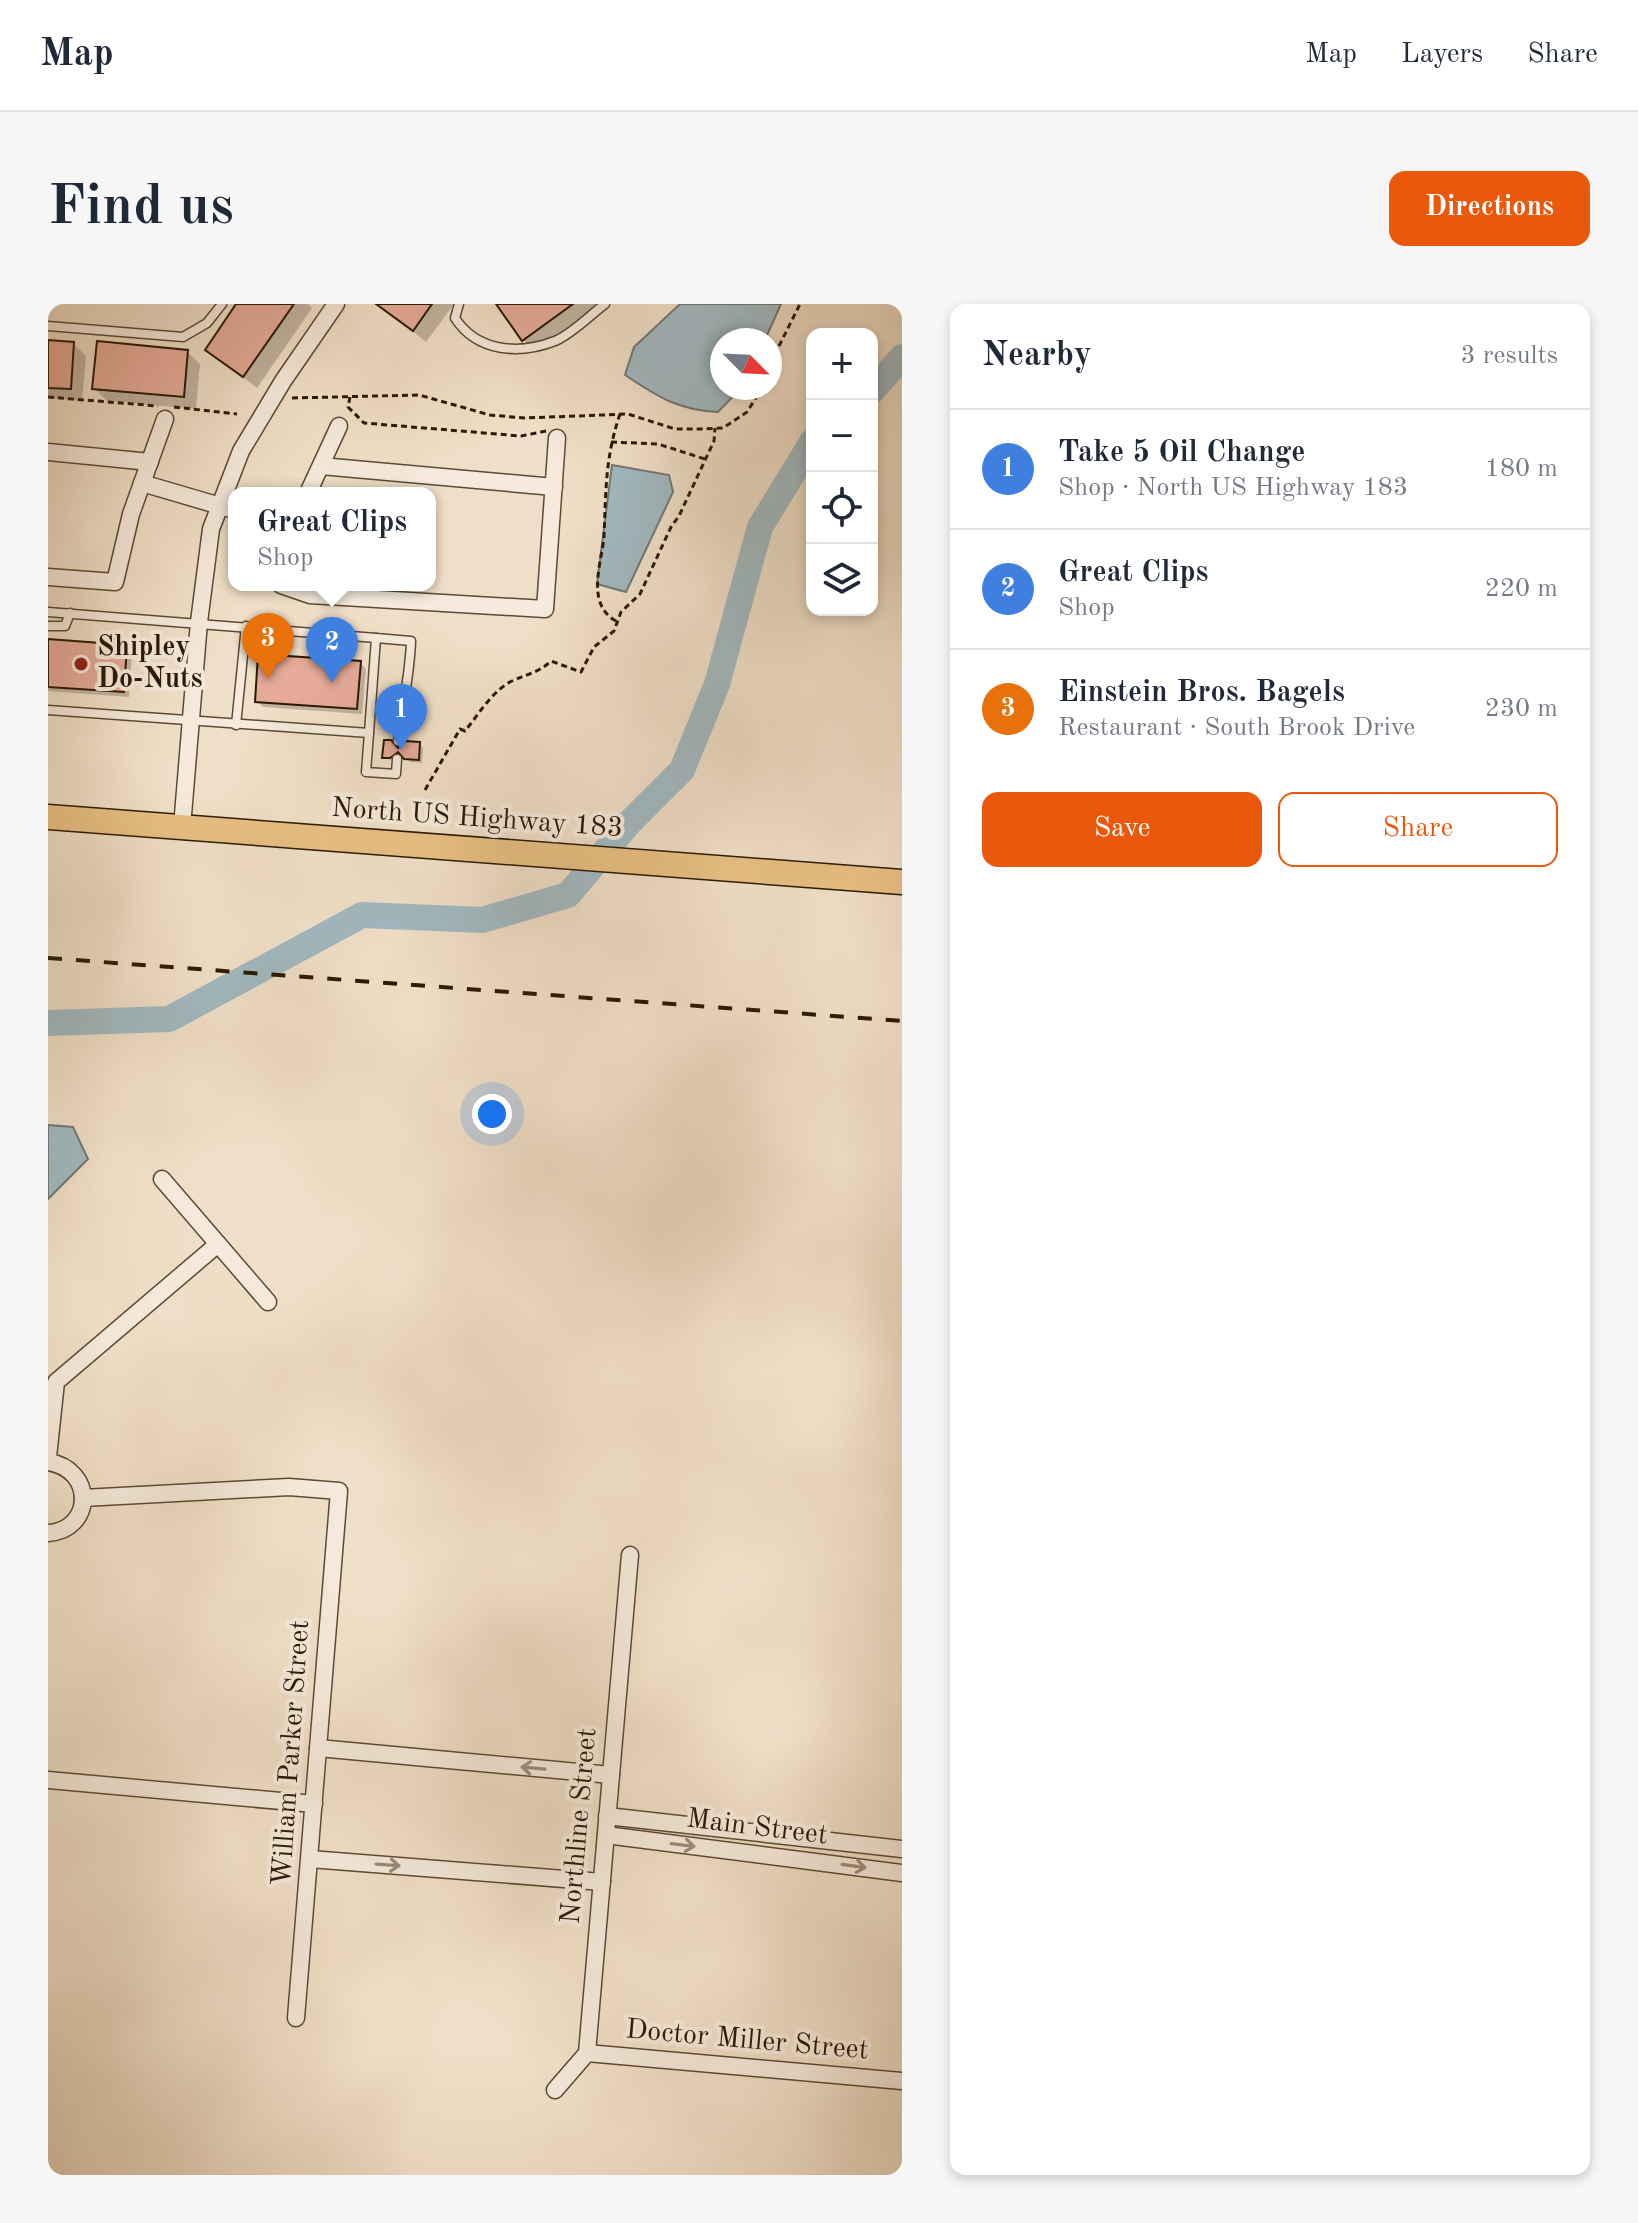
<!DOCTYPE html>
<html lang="en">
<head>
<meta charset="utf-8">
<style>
  :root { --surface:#fff; --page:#f6f6f7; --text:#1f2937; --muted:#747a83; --line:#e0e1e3; --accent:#ea580c }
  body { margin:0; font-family:"Old Standard TT",serif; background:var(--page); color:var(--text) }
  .controls { position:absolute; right:24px; top:24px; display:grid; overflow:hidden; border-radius:16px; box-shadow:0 4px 12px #0003 }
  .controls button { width:72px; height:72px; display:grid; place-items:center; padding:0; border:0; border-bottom:2px solid var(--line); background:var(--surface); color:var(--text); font:40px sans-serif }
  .compass { position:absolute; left:662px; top:24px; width:72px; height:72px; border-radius:50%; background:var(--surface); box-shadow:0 4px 12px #0003; rotate:114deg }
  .you { position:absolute; left:444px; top:810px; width:28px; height:28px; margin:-20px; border:6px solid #fff; border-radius:50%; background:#1a73e8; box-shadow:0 0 0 12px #1a73e833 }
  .badge { display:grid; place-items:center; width:52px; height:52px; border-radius:50%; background:var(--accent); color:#fff; font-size:26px; font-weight:700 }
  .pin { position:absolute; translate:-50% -66px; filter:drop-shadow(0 2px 4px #0008) }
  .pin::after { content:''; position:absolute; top:42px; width:28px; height:24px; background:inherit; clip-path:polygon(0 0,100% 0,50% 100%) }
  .popup { position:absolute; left:180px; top:183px; width:208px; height:104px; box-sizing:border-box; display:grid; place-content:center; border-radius:16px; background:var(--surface); filter:drop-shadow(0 2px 6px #0005); font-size:26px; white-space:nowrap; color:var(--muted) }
  .popup b { font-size:30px; color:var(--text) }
  .popup::after { content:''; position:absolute; left:50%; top:100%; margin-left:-16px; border:16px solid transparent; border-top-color:var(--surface) }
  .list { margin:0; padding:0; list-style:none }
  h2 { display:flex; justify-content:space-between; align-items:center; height:104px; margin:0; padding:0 32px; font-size:34px }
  h2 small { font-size:26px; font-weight:400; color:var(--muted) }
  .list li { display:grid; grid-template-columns:52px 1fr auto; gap:24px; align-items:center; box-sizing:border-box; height:120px; padding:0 32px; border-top:2px solid var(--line) }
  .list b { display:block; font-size:30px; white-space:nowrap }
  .list p { margin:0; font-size:26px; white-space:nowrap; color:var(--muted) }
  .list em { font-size:26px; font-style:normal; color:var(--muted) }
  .actions { display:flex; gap:16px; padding:24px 32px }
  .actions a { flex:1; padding:18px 0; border:2px solid var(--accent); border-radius:16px; text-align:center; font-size:28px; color:var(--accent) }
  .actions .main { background:var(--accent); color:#fff }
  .icon { flex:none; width:44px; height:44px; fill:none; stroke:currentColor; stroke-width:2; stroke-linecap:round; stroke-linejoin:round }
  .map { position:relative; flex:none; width:854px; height:1871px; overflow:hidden; border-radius:16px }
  header { display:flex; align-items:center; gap:48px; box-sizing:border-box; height:112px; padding:0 40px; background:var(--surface); border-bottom:2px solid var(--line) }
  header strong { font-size:38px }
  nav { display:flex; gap:44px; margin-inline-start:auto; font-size:28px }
  .intro { display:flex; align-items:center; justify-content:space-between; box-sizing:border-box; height:192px; padding:0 48px }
  h1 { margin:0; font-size:56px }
  .button { padding:20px 36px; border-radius:16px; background:var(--accent); color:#fff; font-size:28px; font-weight:700 }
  main { display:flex; gap:48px; padding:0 48px }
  aside { flex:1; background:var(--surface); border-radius:16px; box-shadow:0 4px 12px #0003 }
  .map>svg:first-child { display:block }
  .water { fill:#a1b9c1; stroke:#727975; stroke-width:2 }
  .shadow { fill:#0003 }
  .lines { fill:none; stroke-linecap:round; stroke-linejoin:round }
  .river { stroke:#a1b9c1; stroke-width:26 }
  .building { fill:#e5aa98; stroke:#2b1902; stroke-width:2 }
  .service-casing { stroke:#5c4a34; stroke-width:11 }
  .minor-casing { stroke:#5c4a34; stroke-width:19 }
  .primary-casing { stroke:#2b1902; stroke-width:27 }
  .path { stroke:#2b1902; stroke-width:3; stroke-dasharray:6 4; stroke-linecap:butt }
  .service { stroke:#f5eadb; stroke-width:8 }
  .minor { stroke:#f5eadb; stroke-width:16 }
  .primary { stroke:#e8c084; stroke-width:24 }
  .rail { stroke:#2b1902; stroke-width:4; stroke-dasharray:14 14; stroke-linecap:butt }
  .oneway { stroke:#9a8c79 }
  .poi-dot { fill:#8f2418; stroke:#f5eadb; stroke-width:3 }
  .labels { text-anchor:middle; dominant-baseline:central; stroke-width:8; stroke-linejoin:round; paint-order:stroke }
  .poi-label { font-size:28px; font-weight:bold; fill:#2b1902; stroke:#f5eadb; text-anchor:start }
  .street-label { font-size:28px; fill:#2b1902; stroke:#f5eadb }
</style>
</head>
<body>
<header>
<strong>Map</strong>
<nav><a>Map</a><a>Layers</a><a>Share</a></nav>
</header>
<div class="intro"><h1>Find us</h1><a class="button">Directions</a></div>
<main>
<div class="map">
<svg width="854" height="1871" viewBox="0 0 854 1871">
  <rect width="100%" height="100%" fill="#f0dfc8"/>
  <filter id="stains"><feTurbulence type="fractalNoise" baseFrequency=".0025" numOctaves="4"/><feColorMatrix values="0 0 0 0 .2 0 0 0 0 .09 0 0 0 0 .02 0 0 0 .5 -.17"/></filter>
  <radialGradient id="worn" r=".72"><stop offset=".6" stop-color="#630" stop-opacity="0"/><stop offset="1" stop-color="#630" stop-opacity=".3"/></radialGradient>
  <g class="water">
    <path d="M632,0H733L717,36H674V84H693L670,108C630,106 610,93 577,71L586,43Z"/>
    <path d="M564,161L621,171L625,188L578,288L549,280Z"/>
    <path d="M0,821L25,823L40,855L0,895Z"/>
  </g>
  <g class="shadow">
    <path d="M191,0H260L264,4L209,84L159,45Z"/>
    <path d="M331,0H406L378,38Z"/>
    <path d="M454,0H554L488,48L476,36Z"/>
    <path d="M0,38L25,39L38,52L34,97L0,94Z"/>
    <path d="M139,48L152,60L148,105L59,97L46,84Z"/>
    <path d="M0,337L78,342L84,349L81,393L0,387Z"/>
    <path d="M312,359L318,365L314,410L215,403L209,397Z"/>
    <path d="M371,440L375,444L374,459L362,458L355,451L346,457L336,453Z"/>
  </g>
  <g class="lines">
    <g class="river">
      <path d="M824,87L854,53"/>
      <path d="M0,719L121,715L314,611L434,616L520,591L581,519L634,466L669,380L712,223L764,138"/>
    </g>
  </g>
  <g class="building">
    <path d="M188,0H246L195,73L157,46Z"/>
    <path d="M328,0H384L365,27Z"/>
    <path d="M448,0H525L474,37Z"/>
    <path d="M0,36L26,38L23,85L0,84Z"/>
    <path d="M49,37L140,46L136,93L44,85Z"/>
    <path d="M0,335L79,341L76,388L0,383Z"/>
    <path d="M210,350L313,357L309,405L207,398Z"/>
    <path d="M336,436H343L350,444L357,437L372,438L371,456L356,455L350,448L342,454H334Z"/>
  </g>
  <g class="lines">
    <g class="service-casing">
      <g id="service">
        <path d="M411,0L407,14C429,48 471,51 507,37C524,30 542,11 557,0"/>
        <path d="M0,22L135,33L159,19L174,0"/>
        <path d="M0,308L328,334L321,429L0,406"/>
        <path d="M0,322H17L22,309"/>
        <path d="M328,334L363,337C362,371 354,403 350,437"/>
        <path d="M188,421L198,322"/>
        <path d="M321,429L318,468L348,470L349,455"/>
      </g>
    </g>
    <g class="minor-casing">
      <g id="minor">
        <path d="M0,148L102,158"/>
        <path d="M273,162L506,183"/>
        <path d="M94,179L186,206"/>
        <path d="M260,189L291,122"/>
        <path d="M0,273L67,278L83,210L117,115"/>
        <path d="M233,281L262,291L497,305L509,134"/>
        <path d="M134,523L151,318L163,225L193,147L235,77L288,0"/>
        <path d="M114,875L220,998"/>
        <path d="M0,1153L8,1078L170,940"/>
        <path d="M0,1158C47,1165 46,1226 0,1229"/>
        <path d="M35,1194L241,1183L291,1187L248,1714"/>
        <path d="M270,1444L563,1471"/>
        <path d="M0,1476L266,1500"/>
        <path d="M559,1512L854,1545"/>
        <path d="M558,1531L854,1569"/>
        <path d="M262,1555L554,1578"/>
        <path d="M539,1749L854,1777"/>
        <path d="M507,1786L539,1749L582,1251"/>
      </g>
    </g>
    <g class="primary-casing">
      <path id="primary" d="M0,513L854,578"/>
    </g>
    <g class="path">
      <path d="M722,60L752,0"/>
      <path d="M0,93L110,102"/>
      <path d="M302,93L300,103L316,119L473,132L498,127"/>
      <path d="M244,94L371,91L442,111L476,114L580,110L627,125H655L675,124L699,108L714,84"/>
      <path d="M126,103L189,110"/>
      <path d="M563,138L610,140L657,155"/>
      <path d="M568,317C537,300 554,258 556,232C558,187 557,154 572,110"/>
      <path d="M377,486L412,425L417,427C431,410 444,387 464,377C479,370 490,369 503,357L533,368L546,343L566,327L573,308L592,290L623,223L631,212L666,137L667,124"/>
    </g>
    <use href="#service" class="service"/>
    <use href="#minor" class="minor"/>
    <use href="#primary" class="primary"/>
    <path class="rail" d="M0,654L854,717"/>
  </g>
  <defs><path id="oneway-shaft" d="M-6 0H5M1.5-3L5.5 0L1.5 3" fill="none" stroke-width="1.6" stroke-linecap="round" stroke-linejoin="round" transform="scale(2)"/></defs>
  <g class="oneway">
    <use href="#oneway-shaft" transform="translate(485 1464) rotate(-175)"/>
    <use href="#oneway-shaft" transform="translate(635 1541) rotate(7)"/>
    <use href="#oneway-shaft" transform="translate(340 1561) rotate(4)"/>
    <use href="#oneway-shaft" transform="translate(806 1562) rotate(8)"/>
  </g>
  <circle class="poi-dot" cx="33" cy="360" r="8"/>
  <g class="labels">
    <g class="poi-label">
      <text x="49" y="344">Shipley<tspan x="49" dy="32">Do-Nuts</tspan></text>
    </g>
    <g class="street-label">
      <text transform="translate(429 515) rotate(4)">North US Highway 183</text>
      <text transform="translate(244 1449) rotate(-86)">William Parker Street</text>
      <text transform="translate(532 1522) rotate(-85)">Northline Street</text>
      <text transform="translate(709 1524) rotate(7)">Main Street</text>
      <text transform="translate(699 1737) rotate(5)">Doctor Miller Street</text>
    </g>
  </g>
  <rect width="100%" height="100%" filter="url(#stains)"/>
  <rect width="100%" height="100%" fill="url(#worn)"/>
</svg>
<div class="controls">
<button>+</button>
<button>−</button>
<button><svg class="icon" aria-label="locate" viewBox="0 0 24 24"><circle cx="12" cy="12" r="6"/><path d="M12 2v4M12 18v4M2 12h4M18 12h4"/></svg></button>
<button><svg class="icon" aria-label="layers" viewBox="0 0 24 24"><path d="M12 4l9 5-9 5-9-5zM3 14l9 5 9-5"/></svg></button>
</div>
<svg class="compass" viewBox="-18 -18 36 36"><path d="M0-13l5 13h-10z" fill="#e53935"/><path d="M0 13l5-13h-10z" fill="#747a83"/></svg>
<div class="you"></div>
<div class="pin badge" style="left:353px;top:446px;background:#3f7fe0">1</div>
<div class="pin badge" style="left:284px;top:379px;background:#3f7fe0">2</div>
<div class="popup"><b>Great Clips</b>Shop</div>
<div class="pin badge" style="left:220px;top:375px;background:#e8710a">3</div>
</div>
<aside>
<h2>Nearby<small>3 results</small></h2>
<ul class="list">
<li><span class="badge" style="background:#3f7fe0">1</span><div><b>Take 5 Oil Change</b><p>Shop · North US Highway 183</p></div><em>180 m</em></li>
<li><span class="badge" style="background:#3f7fe0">2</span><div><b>Great Clips</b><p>Shop</p></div><em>220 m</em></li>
<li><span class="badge" style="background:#e8710a">3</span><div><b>Einstein Bros. Bagels</b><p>Restaurant · South Brook Drive</p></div><em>230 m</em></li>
</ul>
<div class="actions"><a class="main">Save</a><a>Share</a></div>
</aside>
</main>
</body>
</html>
